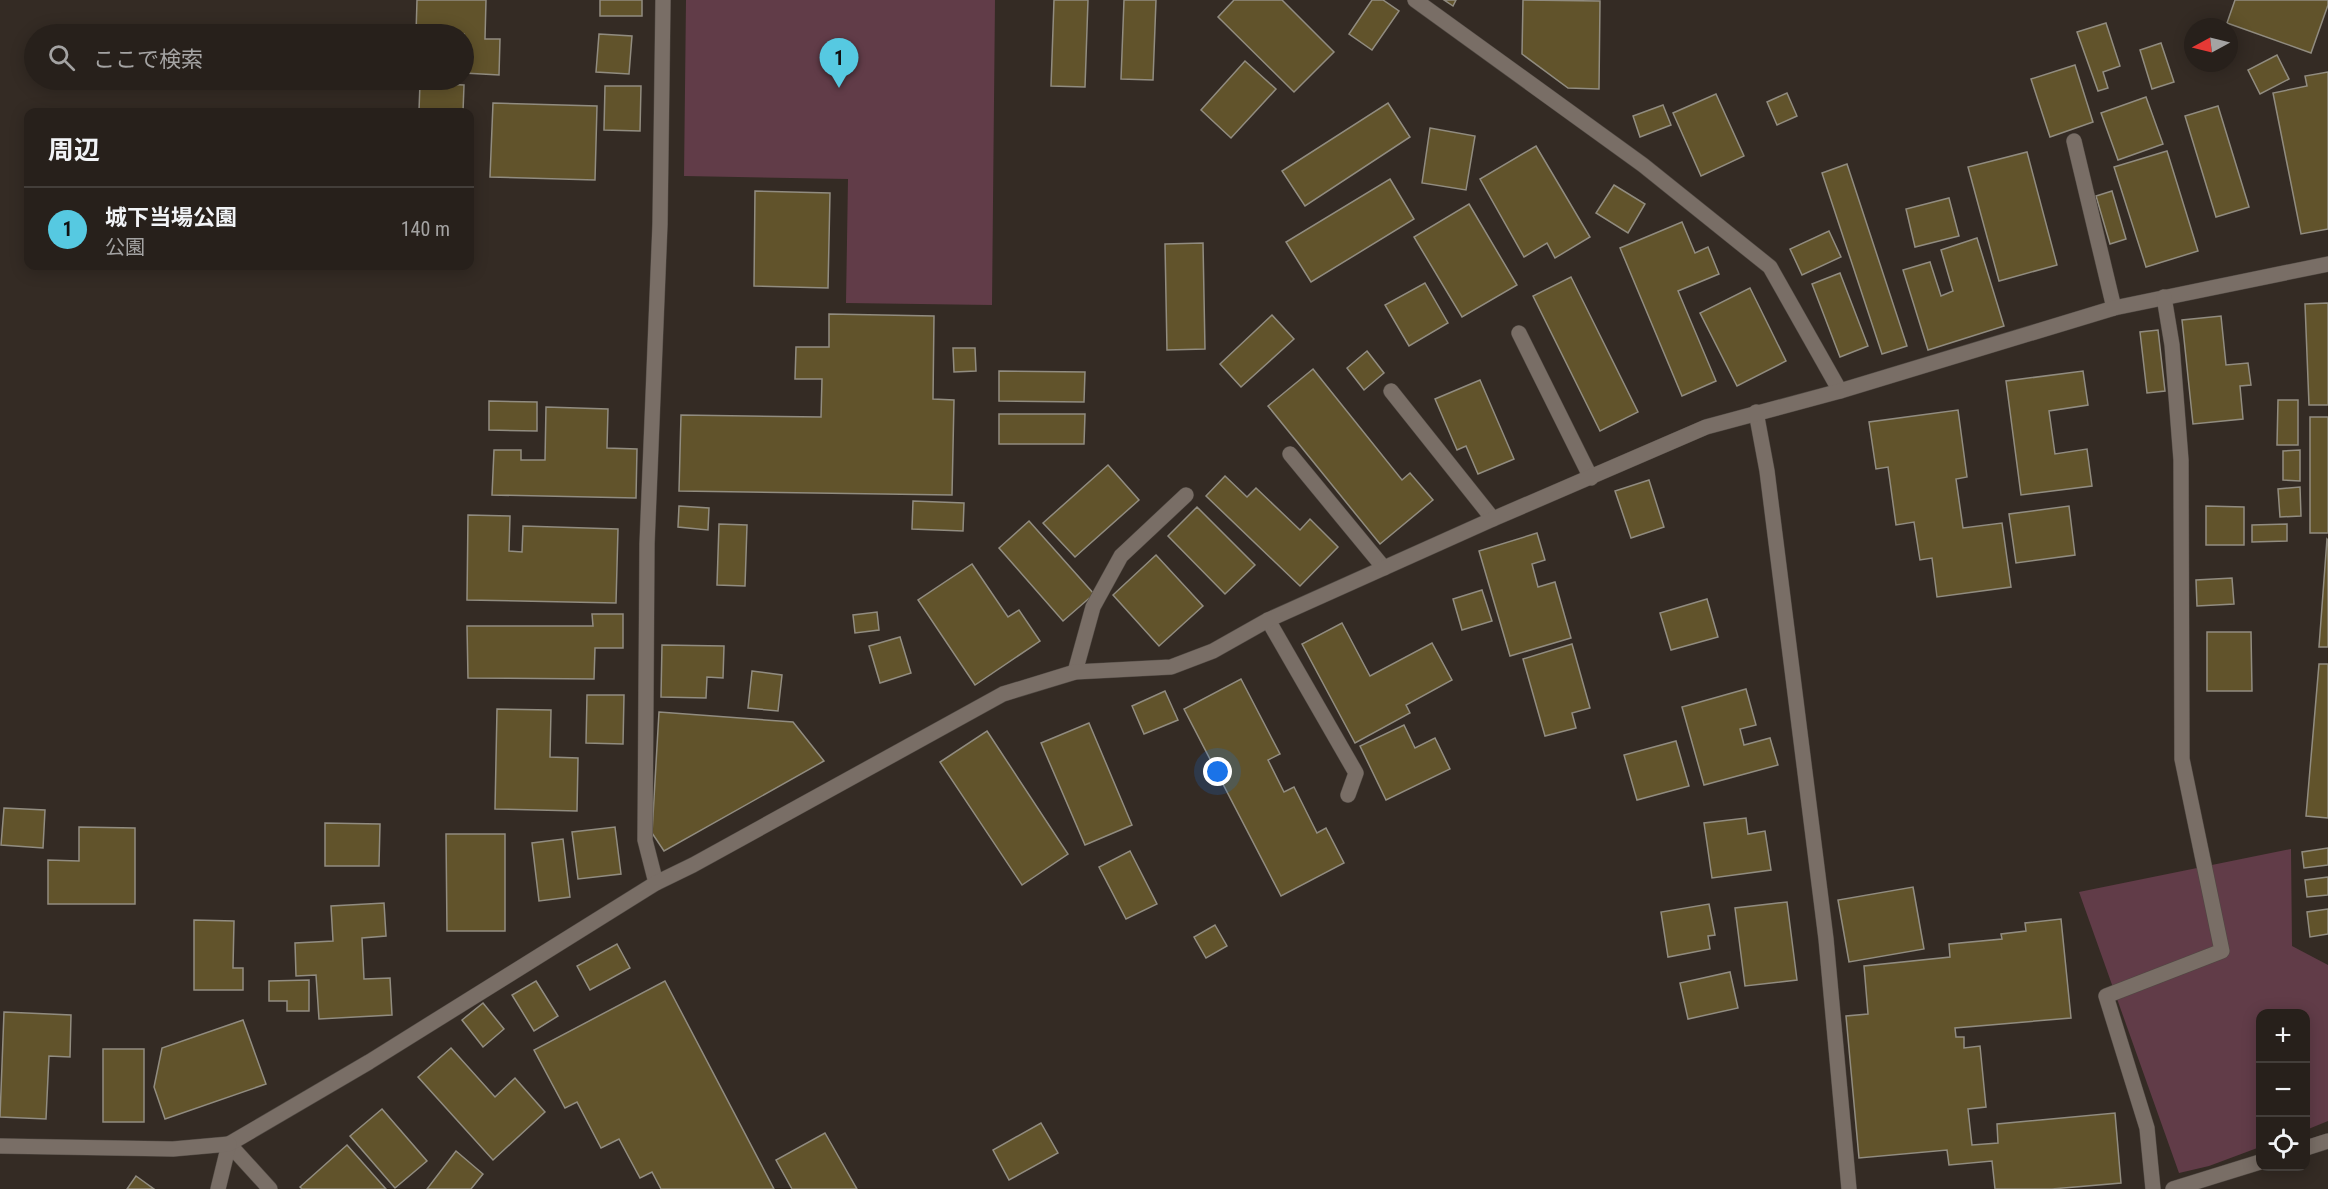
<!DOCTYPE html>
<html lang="ja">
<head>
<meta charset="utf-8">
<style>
  :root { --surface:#27201b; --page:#2f2824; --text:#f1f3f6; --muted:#a4a3a3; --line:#433e3a; --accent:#56c9e1 }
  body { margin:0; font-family:"Roboto Condensed","Noto Sans JP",sans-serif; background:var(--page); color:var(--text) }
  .controls { position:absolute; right:18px; bottom:18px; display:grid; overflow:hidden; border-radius:12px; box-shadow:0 3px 15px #0003 }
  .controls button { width:54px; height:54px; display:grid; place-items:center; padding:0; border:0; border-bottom:2px solid var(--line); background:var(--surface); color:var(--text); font:30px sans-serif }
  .compass { position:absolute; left:2184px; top:18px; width:54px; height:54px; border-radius:50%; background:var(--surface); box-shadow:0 3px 15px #0003; rotate:263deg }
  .you { position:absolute; left:1218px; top:772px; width:21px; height:21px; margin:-15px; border:4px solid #fff; border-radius:50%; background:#1a73e8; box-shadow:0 0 0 9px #1a73e833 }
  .badge { display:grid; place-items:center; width:39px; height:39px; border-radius:50%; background:var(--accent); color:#111; font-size:20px; font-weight:700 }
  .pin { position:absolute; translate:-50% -50px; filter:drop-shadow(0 2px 3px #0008) }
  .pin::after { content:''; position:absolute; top:32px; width:21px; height:18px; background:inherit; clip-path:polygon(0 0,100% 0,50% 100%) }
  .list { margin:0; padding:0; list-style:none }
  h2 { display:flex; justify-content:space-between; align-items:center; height:78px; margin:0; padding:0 24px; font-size:26px }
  h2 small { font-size:20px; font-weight:400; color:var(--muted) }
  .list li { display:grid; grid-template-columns:39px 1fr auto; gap:18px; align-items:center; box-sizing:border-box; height:84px; padding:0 24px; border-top:2px solid var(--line) }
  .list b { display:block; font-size:22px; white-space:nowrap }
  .list p { margin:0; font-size:20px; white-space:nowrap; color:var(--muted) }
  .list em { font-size:20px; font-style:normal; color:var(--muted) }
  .icon { flex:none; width:33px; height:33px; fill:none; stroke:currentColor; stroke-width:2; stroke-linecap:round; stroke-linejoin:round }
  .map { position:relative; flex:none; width:2328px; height:1189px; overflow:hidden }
  .search { position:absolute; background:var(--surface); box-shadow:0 3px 15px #0003; left:24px; top:24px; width:450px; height:66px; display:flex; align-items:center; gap:15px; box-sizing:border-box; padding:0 21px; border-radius:33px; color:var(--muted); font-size:22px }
  .panel { position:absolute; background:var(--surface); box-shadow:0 3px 15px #0003; left:24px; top:108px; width:450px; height:162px; border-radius:12px }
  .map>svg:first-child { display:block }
  .green { fill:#613c48 }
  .building { fill:#61532b; stroke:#918c80; stroke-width:1.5 }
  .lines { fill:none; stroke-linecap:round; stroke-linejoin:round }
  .minor-casing { stroke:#504943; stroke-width:16 }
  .tertiary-casing { stroke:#504943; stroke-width:16 }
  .minor { stroke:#796e66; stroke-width:15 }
  .tertiary { stroke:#796e66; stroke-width:15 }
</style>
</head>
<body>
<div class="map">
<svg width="2328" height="1189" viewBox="0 0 2328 1189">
  <rect width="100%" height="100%" fill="#342b24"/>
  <g class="green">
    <path d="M686,0H995L992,305L846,303L848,179L684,176Z"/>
    <path d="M2291,849L2292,946L2328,965V1121L2306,1130V1014H2260V1147L2209,1166L2179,1173L2079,892Z"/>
  </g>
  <g class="building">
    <path d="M417,0H486L485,39H500L499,75L464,73V34H416Z"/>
    <rect x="600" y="0" width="42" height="16"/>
    <path d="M1054,0H1088L1085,87L1051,86Z"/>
    <path d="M1124,0H1156L1153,80L1121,79Z"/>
    <path d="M1234,0H1282L1334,52L1294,92L1218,17Z"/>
    <path d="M1372,0H1383L1399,11L1372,50L1349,34Z"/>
    <path d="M1444,0H1456L1453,6Z"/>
    <path d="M1523,0L1600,1L1599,89L1568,88L1522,54Z"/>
    <path d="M2235,0H2328V5L2311,53L2227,23Z"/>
    <path d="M2106,23L2120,66L2103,72L2108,88L2098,91L2077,32Z"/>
    <path d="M599,34L632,36L629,74L596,72Z"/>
    <path d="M2161,43L2174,82L2152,89L2140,50Z"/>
    <path d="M2277,55L2289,79L2260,94L2248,70Z"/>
    <path d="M1245,61L1276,89L1231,138L1201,110Z"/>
    <path d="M2075,65L2093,122L2050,137L2031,79Z"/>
    <path d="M2328,72V229L2301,234L2273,93L2307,86L2305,76Z"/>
    <path d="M420,83L464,85L463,112L419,111Z"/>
    <path d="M605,86H641L640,131L604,130Z"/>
    <path d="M1787,93L1797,116L1777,125L1767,102Z"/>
    <path d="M1716,94L1744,156L1701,176L1673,113Z"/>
    <path d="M2146,97L2163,144L2118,160L2101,113Z"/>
    <path d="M493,103L597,106L595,180L490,177Z"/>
    <path d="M1388,103L1410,137L1305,206L1282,171Z"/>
    <path d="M1663,105L1671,125L1640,137L1633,116Z"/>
    <path d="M2218,106L2249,207L2216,217L2185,116Z"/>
    <path d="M1430,128L1475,136L1466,190L1422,183Z"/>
    <path d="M1536,146L1590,237L1555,258L1547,243L1524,257L1480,179Z"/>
    <path d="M2167,151L2198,251L2146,267L2114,167Z"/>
    <path d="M2027,152L2057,265L1999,281L1968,167Z"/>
    <path d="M1847,164L1907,346L1882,354L1822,173Z"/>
    <path d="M1390,179L1414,219L1311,282L1286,242Z"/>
    <path d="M1614,185L1645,204L1628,233L1596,213Z"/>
    <path d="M755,191L830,193L828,288L754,286Z"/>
    <path d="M2112,191L2126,239L2110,244L2096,196Z"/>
    <path d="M1949,198L1959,236L1915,247L1906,209Z"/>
    <path d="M1469,204L1517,285L1462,317L1414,237Z"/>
    <path d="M1682,222L1695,253L1708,247L1719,274L1678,291L1716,381L1682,396L1620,248Z"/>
    <path d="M1829,231L1841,257L1802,275L1790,249Z"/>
    <path d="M1977,238L2004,326L1928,350L1903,270L1930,262L1941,296L1953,291L1941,250Z"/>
    <path d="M1203,243L1205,349L1167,350L1165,244Z"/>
    <path d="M1840,273L1868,346L1840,357L1812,284Z"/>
    <path d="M1571,277L1638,412L1600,431L1533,296Z"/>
    <path d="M1425,283L1448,323L1409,346L1385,305Z"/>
    <path d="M1750,288L1786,361L1737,386L1700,313Z"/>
    <path d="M2328,303V405H2309L2305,304Z"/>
    <path d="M829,314L934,316L933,399L954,400L952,495L679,491L681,415L821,417L822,379H795L796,347H829Z"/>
    <path d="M1272,315L1294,339L1241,387L1220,364Z"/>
    <path d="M2221,316L2226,365L2248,363L2251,385L2240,386L2243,419L2193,424L2182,320Z"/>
    <path d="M2158,330L2165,391L2147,393L2140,332Z"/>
    <path d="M953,348H975L976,371L954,372Z"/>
    <path d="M1367,351L1384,373L1364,390L1347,368Z"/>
    <path d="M1313,369L1402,480L1410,473L1433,500L1380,544L1268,406Z"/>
    <path d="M999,371L1085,372L1084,402L999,401Z"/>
    <path d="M2083,371L2088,405L2049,411L2055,454L2087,449L2092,486L2021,495L2006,381Z"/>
    <path d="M1480,380L1514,459L1478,474L1466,446L1457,450L1435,399Z"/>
    <path d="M2278,400H2298V445H2277Z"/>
    <path d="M489,401L537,402V431L489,430Z"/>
    <path d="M546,407L608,409L607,448L637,449L636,498L492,495L494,450H521V460H545Z"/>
    <path d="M1958,410L1967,477L1956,479L1963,528L2002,523L2011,587L1937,597L1932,558L1920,560L1914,522L1896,525L1888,467L1876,469L1869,422Z"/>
    <path d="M999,414H1085L1084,444H999Z"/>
    <rect x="2310" y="417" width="18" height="116"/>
    <path d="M2300,450V481L2283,480V451Z"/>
    <path d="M1108,465L1139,500L1075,557L1043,523Z"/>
    <path d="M1225,476L1247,497L1256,488L1300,530L1310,519L1338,547L1300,586L1206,496Z"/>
    <path d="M1649,480L1664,527L1631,538L1615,491Z"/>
    <path d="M2300,487L2301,516L2280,517L2278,489Z"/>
    <path d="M913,501L964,503L963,531L912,529Z"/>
    <path d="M679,506L709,508L708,530L678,527Z"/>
    <path d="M2069,506L2075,555L2016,563L2009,514Z"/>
    <path d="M2206,506L2244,507V545H2206Z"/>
    <path d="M1197,507L1255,565L1225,594L1168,536Z"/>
    <path d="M468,515L510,516L509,551L522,552L523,526L618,529L616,603L467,600Z"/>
    <path d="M1029,521L1094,594L1063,621L999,548Z"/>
    <path d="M719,524L747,525L745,586L717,585Z"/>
    <path d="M2287,524V541L2252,542V525Z"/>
    <path d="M1537,533L1545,560L1532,564L1538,587L1555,582L1571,638L1510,656L1479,551Z"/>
    <path d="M2327,539L2328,540V647H2319Z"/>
    <path d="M1156,555L1203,606L1159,646L1113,595Z"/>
    <path d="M972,564L1008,617L1019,610L1040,641L975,685L918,600Z"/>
    <path d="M2232,578L2234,604L2197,606L2196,580Z"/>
    <path d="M1482,590L1492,621L1462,630L1453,599Z"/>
    <path d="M1707,599L1718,637L1671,650L1660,613Z"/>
    <path d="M877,612L879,630L855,633L853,615Z"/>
    <path d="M592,614H623V648H595L594,679L468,678L467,626H593Z"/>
    <path d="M1342,623L1370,676L1432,643L1452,680L1406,705L1410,713L1355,743L1302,644Z"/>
    <path d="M2207,632H2251L2252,691H2207Z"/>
    <path d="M900,637L911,673L880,683L869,646Z"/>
    <path d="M1572,644L1590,708L1572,713L1576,728L1545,736L1523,659Z"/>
    <path d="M662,645L724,646L723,678L707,677L706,698L661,697Z"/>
    <path d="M2319,664H2328V818L2306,816Z"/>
    <path d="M752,671L782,675L778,711L748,708Z"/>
    <path d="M1241,679L1280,754L1268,760L1284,792L1294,787L1317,833L1326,828L1344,863L1281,896L1184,709Z"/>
    <path d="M1746,689L1756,725L1740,729L1744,745L1770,738L1778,765L1704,785L1682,707Z"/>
    <path d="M1165,691L1178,720L1144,734L1132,706Z"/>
    <path d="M587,695H624L623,744L586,743Z"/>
    <path d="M497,709L551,710L550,757L578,758L577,811L495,809Z"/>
    <path d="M659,712L793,722L824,761L664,851L652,833Z"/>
    <path d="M1089,723L1132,825L1085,845L1041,743Z"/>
    <path d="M1404,725L1415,748L1435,738L1450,769L1386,800L1360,746Z"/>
    <path d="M987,731L1068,854L1022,885L940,762Z"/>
    <path d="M1676,741L1689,786L1637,800L1624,755Z"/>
    <path d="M4,808L45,810L43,848L1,845Z"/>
    <path d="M1746,818L1748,834L1765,831L1771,870L1712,878L1704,823Z"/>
    <path d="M325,823L380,824L379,866H325Z"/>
    <path d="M79,827L135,828V904H48V860L79,861Z"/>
    <path d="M615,827L621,874L578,879L572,832Z"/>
    <path d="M446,834H505V931H447Z"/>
    <path d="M563,839L570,897L539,901L532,843Z"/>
    <path d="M2328,848V865L2304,868L2302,852Z"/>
    <path d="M1130,851L1157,904L1126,919L1099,867Z"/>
    <path d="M2328,877V895L2307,897L2305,880Z"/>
    <path d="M1913,887L1924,949L1849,962L1838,900Z"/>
    <path d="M1787,902L1797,980L1745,986L1735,908Z"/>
    <path d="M384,903L386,936L362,938L364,979L390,978L392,1015L319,1019L316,975L296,976L295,943L333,941L331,906Z"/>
    <path d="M1709,904L1715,935L1708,936L1710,949L1668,957L1661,912Z"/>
    <path d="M2328,909V934L2310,937L2307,912Z"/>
    <path d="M2061,919L2071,1018L1955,1028L1956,1037H1964V1048L1980,1046L1986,1107L1968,1109L1972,1145L1998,1143L1997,1124L2115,1113L2121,1183L2052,1189H1995L1992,1161L1949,1165L1947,1150L1859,1158L1846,1016L1868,1014L1864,966L1950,957L1949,944L2002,939L2001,934L2026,931L2025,923Z"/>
    <path d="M194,920L234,921L233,968H243V990H194Z"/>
    <path d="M1215,925L1227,946L1206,958L1194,937Z"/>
    <path d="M617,944L630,968L590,990L577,966Z"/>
    <path d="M1730,972L1738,1008L1688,1019L1680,983Z"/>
    <path d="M309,980V1011H287V1001H269V981Z"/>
    <path d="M536,981L558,1016L534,1031L512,995Z"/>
    <path d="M665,981L774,1189H661L652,1172L640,1178L619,1139L601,1148L577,1102L565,1108L534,1050Z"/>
    <path d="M483,1003L504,1029L483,1047L462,1020Z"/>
    <path d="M4,1012L71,1015L70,1057L49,1056L46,1119L0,1117Z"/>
    <path d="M243,1020L266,1084L165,1119L154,1087L162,1048Z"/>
    <path d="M451,1048L495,1097L515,1078L545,1112L493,1160L418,1077Z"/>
    <rect x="103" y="1049" width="41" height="73"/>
    <path d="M382,1109L427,1161L395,1188L350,1136Z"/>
    <path d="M1041,1123L1058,1153L1009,1180L993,1150Z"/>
    <path d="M825,1133L857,1189H792L776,1160Z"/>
    <path d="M347,1145L386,1189H302L300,1187Z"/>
    <path d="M456,1151L483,1174L471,1189H427Z"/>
    <path d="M136,1176L154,1189H127Z"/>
  </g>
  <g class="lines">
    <g class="minor-casing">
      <g id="minor">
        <path d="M1415,0L1643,165L1770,267L1840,391"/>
        <path d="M2074,141L2114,308"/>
        <path d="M1519,333L1591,478"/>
        <path d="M1391,391L1493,519"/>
        <path d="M1756,412L1767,471L1826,939L1849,1189"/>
        <path d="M1290,454L1384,568"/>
        <path d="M1268,620L1356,773L1348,795"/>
        <path d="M1075,672L1093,607L1121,556L1186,495"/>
        <path d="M656,883L645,840L647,544L660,224L663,0"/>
        <path d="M229,1144L270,1189"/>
        <path d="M2306,1148L2328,1141"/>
        <path d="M218,1189L229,1144L369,1062L656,883L693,865L1003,694L1075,672L1171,667L1213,651L1268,620L1493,519L1706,427L1840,391L2114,308L2328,264"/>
        <path d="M2153,1189L2147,1128L2106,996L2222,951L2182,759L2181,460L2172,345L2164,297"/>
        <path d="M2173,1189L2260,1162"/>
      </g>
    </g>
    <g class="tertiary-casing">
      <path id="tertiary" d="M0,1146L173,1149L229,1144"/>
    </g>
    <use href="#minor" class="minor"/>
    <use href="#tertiary" class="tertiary"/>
  </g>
</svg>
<div class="controls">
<button>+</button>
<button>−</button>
<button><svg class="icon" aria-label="locate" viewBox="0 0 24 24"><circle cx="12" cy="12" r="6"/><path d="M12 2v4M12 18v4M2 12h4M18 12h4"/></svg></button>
</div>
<svg class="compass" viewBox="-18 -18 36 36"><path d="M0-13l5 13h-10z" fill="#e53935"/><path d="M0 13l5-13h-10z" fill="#a4a3a3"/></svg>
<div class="you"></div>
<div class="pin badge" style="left:839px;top:88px">1</div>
<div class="search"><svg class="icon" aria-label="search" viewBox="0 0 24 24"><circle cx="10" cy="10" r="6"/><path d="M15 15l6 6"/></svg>ここで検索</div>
<section class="panel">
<h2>周辺<small></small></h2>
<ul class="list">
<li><span class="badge">1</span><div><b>城下当場公園</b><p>公園</p></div><em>140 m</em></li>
</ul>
</section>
</div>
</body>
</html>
